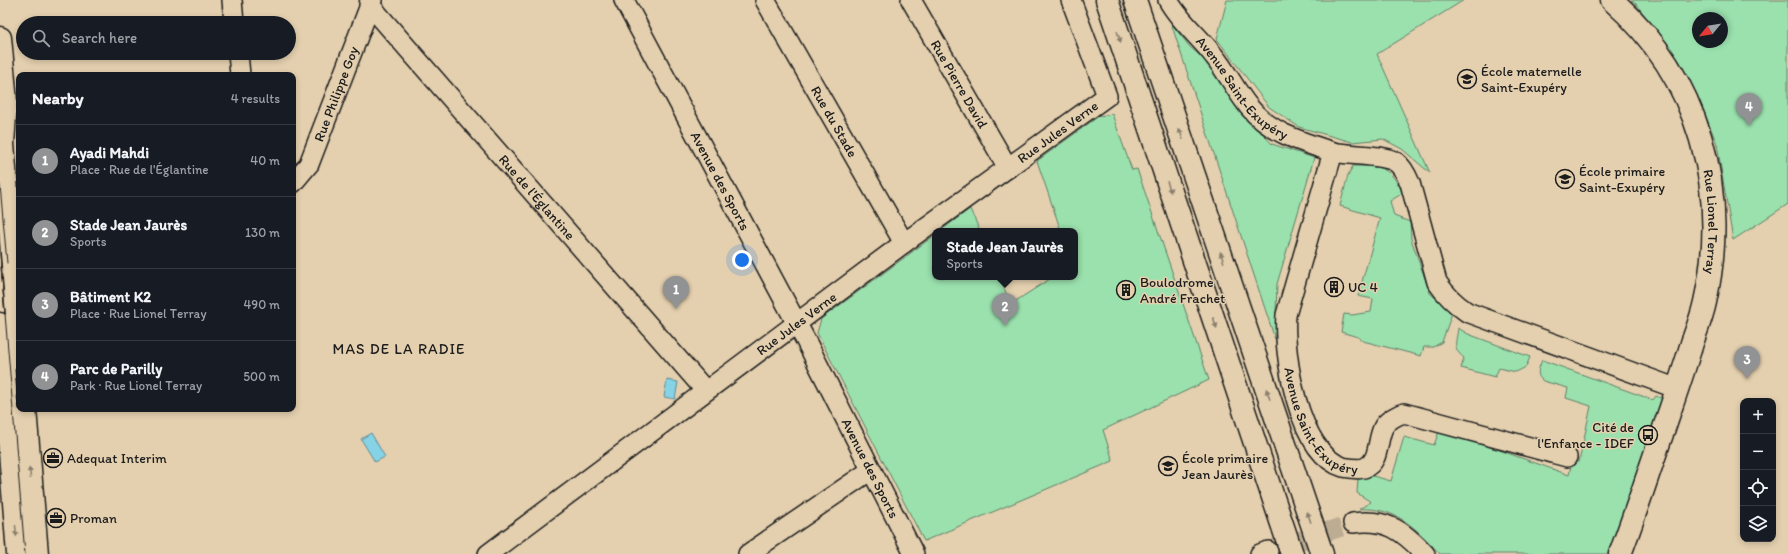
<!DOCTYPE html>
<html lang="en">
<head>
<meta charset="utf-8">
<style>
  :root { --surface:#171b24; --page:#242831; --text:#f1f3f6; --muted:#9ea1a6; --line:#363941; --accent:#919294 }
  body { margin:0; font-family:Itim,sans-serif; background:var(--page); color:var(--text) }
  .controls { position:absolute; right:12px; bottom:12px; display:grid; overflow:hidden; border-radius:8px; box-shadow:0 2px 6px #0003 }
  .controls button { width:36px; height:36px; display:grid; place-items:center; padding:0; border:0; border-bottom:1px solid var(--line); background:var(--surface); color:var(--text); font:20px sans-serif }
  .compass { position:absolute; left:1692px; top:12px; width:36px; height:36px; border-radius:50%; background:var(--surface); box-shadow:0 2px 6px #0003; rotate:240deg }
  .you { position:absolute; left:742px; top:260px; width:14px; height:14px; margin:-10px; border:3px solid #fff; border-radius:50%; background:#1a73e8; box-shadow:0 0 0 6px #1a73e833 }
  .badge { display:grid; place-items:center; width:26px; height:26px; border-radius:50%; background:var(--accent); color:#fff; font-size:13px; font-weight:700 }
  .pin { position:absolute; translate:-50% -33px; filter:drop-shadow(0 1px 2px #0008) }
  .pin::after { content:''; position:absolute; top:21px; width:14px; height:12px; background:inherit; clip-path:polygon(0 0,100% 0,50% 100%) }
  .popup { position:absolute; left:932px; top:228px; width:146px; height:52px; box-sizing:border-box; display:grid; place-content:center; border-radius:8px; background:var(--surface); filter:drop-shadow(0 1px 3px #0005); font-size:13px; white-space:nowrap; color:var(--muted) }
  .popup b { font-size:15px; color:var(--text) }
  .popup::after { content:''; position:absolute; left:50%; top:100%; margin-left:-8px; border:8px solid transparent; border-top-color:var(--surface) }
  .list { margin:0; padding:0; list-style:none }
  h2 { display:flex; justify-content:space-between; align-items:center; height:52px; margin:0; padding:0 16px; font-size:17px }
  h2 small { font-size:13px; font-weight:400; color:var(--muted) }
  .list li { display:grid; grid-template-columns:26px 1fr auto; gap:12px; align-items:center; box-sizing:border-box; height:72px; padding:0 16px; border-top:1px solid var(--line) }
  .list b { display:block; font-size:15px; white-space:nowrap }
  .list p { margin:0; font-size:13px; white-space:nowrap; color:var(--muted) }
  .list em { font-size:13px; font-style:normal; color:var(--muted) }
  .icon { flex:none; width:22px; height:22px; fill:none; stroke:currentColor; stroke-width:2; stroke-linecap:round; stroke-linejoin:round }
  .map { position:relative; flex:none; width:1788px; height:554px; overflow:hidden }
  .search { position:absolute; background:var(--surface); box-shadow:0 2px 6px #0003; left:16px; top:16px; width:280px; height:44px; display:flex; align-items:center; gap:10px; box-sizing:border-box; padding:0 14px; border-radius:22px; color:var(--muted); font-size:15px }
  .panel { position:absolute; background:var(--surface); box-shadow:0 2px 6px #0003; left:16px; top:72px; width:280px; height:340px; border-radius:8px }
  .map>svg:first-child { display:block }
  .green { fill:#9be1ae; stroke:#5c7e65; fill-rule:evenodd }
  .water { fill:#87d3e6; stroke:#5c8a95 }
  .lines { fill:none; stroke-linecap:round; stroke-linejoin:round }
  .minor-tunnel { stroke:#bcac92; stroke-width:19; stroke-dasharray:19 10; stroke-linecap:butt }
  .minor-casing { stroke:#1c1c1c; stroke-width:22 }
  .major-casing { stroke:#1c1c1c; stroke-width:25 }
  .highway-casing { stroke:#1c1c1c; stroke-width:25 }
  .minor { stroke:#e4d0af; stroke-width:19 }
  .major { stroke:#e4d0af; stroke-width:22 }
  .highway { stroke:#e4d0af; stroke-width:22 }
  .tram { stroke:#1c1c1c; stroke-width:1 }
  .oneway { fill:#8a7f6d }
  .labels { text-anchor:middle; dominant-baseline:central; stroke-width:3; stroke-linejoin:round; paint-order:stroke }
  .poi-label { font-size:14px; fill:#1c1c1c; stroke:#e4d0af; text-anchor:start }
  .street-label { font-size:14px; fill:#1c1c1c; stroke:#e4d0af }
  .neighbourhood-label { font-size:15px; letter-spacing:1px; fill:#1c1c1c; stroke:#e4d0af }
</style>
</head>
<body>
<div class="map">
<svg width="1788" height="554" viewBox="0 0 1788 554">
  <rect width="100%" height="100%" fill="#e4d0af"/>
  <filter id="ink" filterUnits="userSpaceOnUse"><feTurbulence type="fractalNoise" baseFrequency=".025" numOctaves="2"/><feDisplacementMap in="SourceGraphic" scale="8" xChannelSelector="R" yChannelSelector="G"/><feConvolveMatrix kernelMatrix="1 2 1 2 8 2 1 2 1" color-interpolation-filters="sRGB"/></filter>
  <g filter="url(#ink)">
    <g class="green">
      <path d="M1227,0H1464L1377,54L1430,173L1402,149L1383,139L1352,142L1299,127L1269,107L1217,39Z"/>
      <path d="M1631,0H1788V204L1733,240L1717,144L1703,109L1680,64L1636,4ZM1698,18H1722V42H1698Z"/>
      <path d="M1171,23L1190,47L1212,66L1241,109L1272,144L1314,158L1277,284L1275,339Z"/>
      <path d="M1112,114L1132,170L1137,169L1209,380L1103,430L1113,461L924,541L817,333L821,319L935,235V277H999L1011,304L1053,277H1075V231H1061L1037,161L1099,116Z"/>
      <path d="M1353,166C1382,166 1389,166 1403,193L1390,201L1394,216L1410,222L1411,239L1430,293L1452,313L1442,342L1433,347H1424L1421,356L1363,341L1358,337L1341,332L1344,314L1352,315L1371,312L1373,299L1358,296L1380,218L1340,206L1348,175Z"/>
      <path d="M970,209L980,231H940Z"/>
      <path d="M1458,328L1468,334L1530,357L1526,367L1516,372L1499,368L1495,377L1461,368L1464,358C1452,348 1456,343 1458,328Z"/>
      <path d="M1542,360L1653,400L1656,396L1663,399L1608,554H1440C1416,529 1398,507 1359,509L1371,502L1357,493L1358,479L1373,476L1391,481L1404,437L1434,445L1440,429L1569,475L1572,461L1579,462L1591,406L1566,398L1568,388L1543,381C1535,375 1539,368 1542,360Z"/>
    </g>
    <g class="water">
      <path d="M667,380L678,382L675,399L664,397Z"/>
      <path d="M371,433L385,457L375,462L361,439Z"/>
    </g>
    <g class="lines">
      <path class="minor-tunnel" d="M1268,551L1353,523"/>
      <g class="minor-casing">
        <g id="minor">
          <path d="M232,0L234,23"/>
          <path id="s1" d="M624,0L805,339L914,554"/>
          <path id="s2" d="M765,0L904,243"/>
          <path id="s3" d="M911,0L1008,168"/>
          <path id="s4" d="M1168,0C1180,22 1200,37 1214,56C1227,72 1236,91 1249,107C1270,133 1302,142 1333,152L1286,315C1283,354 1298,453 1343,467C1349,468 1357,470 1364,468C1381,462 1376,439 1384,426C1388,420 1397,415 1404,413L1567,457"/>
          <path id="s5" d="M369,4L705,390"/>
          <path d="M238,53L240,75"/>
          <path d="M1333,152C1351,156 1382,154 1396,162C1403,167 1407,176 1410,183L1437,282C1445,294 1455,304 1467,312L1678,389"/>
          <path id="s6" d="M293,183L309,164L372,0"/>
          <path d="M0,369L19,353"/>
          <path d="M1353,523C1387,518 1403,531 1425,554"/>
          <path id="s7" d="M488,554L904,243L1107,96L1071,0"/>
          <path d="M748,554L871,470"/>
          <path d="M1260,554L1268,551"/>
        </g>
      </g>
      <g class="major-casing">
        <g id="major">
          <path id="s8" d="M1612,0C1699,77 1730,190 1705,302C1702,316 1697,329 1692,343C1683,373 1672,404 1662,434C1648,474 1635,515 1620,554"/>
          <path d="M0,38L6,102L3,144L19,339"/>
          <path d="M0,324L18,554"/>
          <path d="M25,409L37,554"/>
        </g>
      </g>
      <g class="highway-casing">
        <g id="highway">
          <path d="M1107,0L1292,554"/>
          <path d="M1135,0L1322,554"/>
        </g>
      </g>
      <use href="#minor" class="minor"/>
      <use href="#major" class="major"/>
      <use href="#highway" class="highway"/>
      <g class="tram">
        <path d="M0,185L7,263"/>
        <path d="M0,254L25,554"/>
        <path d="M16,371L19,409"/>
      </g>
    </g>
    <defs><path id="oneway-solid" d="M-6-.8H1V-3.2L6.5 0L1 3.2V.8H-6Z"/></defs>
    <g class="oneway">
      <use href="#oneway-solid" transform="translate(1119 37) rotate(71)"/>
      <use href="#oneway-solid" transform="translate(1181 134) rotate(-109)"/>
      <use href="#oneway-solid" transform="translate(1169 187) rotate(71)"/>
      <use href="#oneway-solid" transform="translate(1222 257) rotate(-109)"/>
      <use href="#oneway-solid" transform="translate(1215 323) rotate(71)"/>
      <use href="#oneway-solid" transform="translate(1268 394) rotate(-109)"/>
      <use href="#oneway-solid" transform="translate(30 473) rotate(-95)"/>
      <use href="#oneway-solid" transform="translate(1309 517) rotate(-109)"/>
      <use href="#oneway-solid" transform="translate(16 531) rotate(85)"/>
    </g>
  </g>
  <defs>
    <g id="school-ring" transform="scale(1)"><circle r="9.5" fill="#e4d0af" stroke="#1c1c1c" stroke-width="1.5"/><path d="M0-5L7-2L0 1L-7-2ZM-4 1L0 2.5L4 1V4Q0 6-4 4Z" fill="#1c1c1c"/></g>
    <g id="building-ring" transform="scale(1)"><circle r="9.5" fill="#e4d0af" stroke="#1c1c1c" stroke-width="1.5"/><path d="M-4-6H4V6H1V3H-1V6H-4ZM-2.5-4.3h1.7v1.8h-1.7ZM.8-4.3h1.7v1.8H.8ZM-2.5-1h1.7V.8h-1.7ZM.8-1h1.7V.8H.8Z" fill="#1c1c1c"/></g>
    <g id="bus-ring" transform="scale(1)"><circle r="9.5" fill="#e4d0af" stroke="#1c1c1c" stroke-width="1.5"/><path d="M-5-6H5V4H4V6H2V4H-2V6H-4V4H-5ZM-3.5-4V0h7V-4ZM-3.5 1.2v1.5H-2V1.2ZM2 1.2v1.5H3.5V1.2Z" fill="#1c1c1c"/></g>
    <g id="office-ring" transform="scale(1)"><circle r="9.5" fill="#e4d0af" stroke="#1c1c1c" stroke-width="1.5"/><path d="M-6-3h4V-5.5h4V-3h4V5H-6ZM-1-4.5V-3h2v-1.5ZM-6 0V1H6V0Z" fill="#1c1c1c"/></g>
  </defs>
  <g fill-rule="evenodd">
    <use href="#school-ring" x="1467" y="79"/>
    <use href="#school-ring" x="1565" y="179"/>
    <use href="#building-ring" x="1334" y="287"/>
    <use href="#building-ring" x="1126" y="290"/>
    <use href="#bus-ring" x="1648" y="435"/>
    <use href="#office-ring" x="53" y="458"/>
    <use href="#school-ring" x="1168" y="466"/>
    <use href="#office-ring" x="56" y="518"/>
  </g>
  <g class="labels">
    <g class="poi-label">
      <text x="1481" y="71">École maternelle<tspan x="1481" dy="16">Saint-Exupéry</tspan></text>
      <text x="1579" y="171">École primaire<tspan x="1579" dy="16">Saint-Exupéry</tspan></text>
      <text x="1140" y="282">Boulodrome<tspan x="1140" dy="16">André Frachet</tspan></text>
      <text x="1348" y="287">UC 4</text>
      <text x="1634" y="427" text-anchor="end">Cité de<tspan x="1634" dy="16">l'Enfance - IDEF</tspan></text>
      <text x="67" y="458">Adequat Interim</text>
      <text x="1182" y="458">École primaire<tspan x="1182" dy="16">Jean Jaurès</tspan></text>
      <text x="70" y="518">Proman</text>
    </g>
    <g class="street-label">
      <text stroke="none"><textPath href="#s3" startOffset="97">Rue Pierre David</textPath></text>
      <text stroke="none"><textPath href="#s4" startOffset="116">Avenue Saint-Exupéry</textPath></text>
      <text stroke="none"><textPath href="#s6" startOffset="100">Rue Philippe Goy</textPath></text>
      <text stroke="none"><textPath href="#s2" startOffset="140">Rue du Stade</textPath></text>
      <text stroke="none"><textPath href="#s7" startOffset="709">Rue Jules Verne</textPath></text>
      <text stroke="none"><textPath href="#s1" startOffset="205">Avenue des Sports</textPath></text>
      <text stroke="none"><textPath href="#s5" startOffset="256">Rue de l'Églantine</textPath></text>
      <text stroke="none"><textPath href="#s8" startOffset="251">Rue Lionel Terray</textPath></text>
      <text stroke="none"><textPath href="#s7" startOffset="385">Rue Jules Verne</textPath></text>
      <text stroke="none"><textPath href="#s4" startOffset="520">Avenue Saint-Exupéry</textPath></text>
      <text stroke="none"><textPath href="#s1" startOffset="529">Avenue des Sports</textPath></text>
    </g>
    <g class="neighbourhood-label">
      <text x="399" y="349">MAS DE LA RADIE</text>
    </g>
  </g>
</svg>
<div class="controls">
<button>+</button>
<button>−</button>
<button><svg class="icon" aria-label="locate" viewBox="0 0 24 24"><circle cx="12" cy="12" r="6"/><path d="M12 2v4M12 18v4M2 12h4M18 12h4"/></svg></button>
<button><svg class="icon" aria-label="layers" viewBox="0 0 24 24"><path d="M12 4l9 5-9 5-9-5zM3 14l9 5 9-5"/></svg></button>
</div>
<svg class="compass" viewBox="-18 -18 36 36"><path d="M0-13l5 13h-10z" fill="#e53935"/><path d="M0 13l5-13h-10z" fill="#9ea1a6"/></svg>
<div class="you"></div>
<div class="pin badge" style="left:676px;top:309px">1</div>
<div class="pin badge" style="left:1005px;top:326px">2</div>
<div class="popup"><b>Stade Jean Jaurès</b>Sports</div>
<div class="pin badge" style="left:1747px;top:379px">3</div>
<div class="pin badge" style="left:1749px;top:126px">4</div>
<div class="search"><svg class="icon" aria-label="search" viewBox="0 0 24 24"><circle cx="10" cy="10" r="6"/><path d="M15 15l6 6"/></svg>Search here</div>
<section class="panel">
<h2>Nearby<small>4 results</small></h2>
<ul class="list">
<li><span class="badge">1</span><div><b>Ayadi Mahdi</b><p>Place · Rue de l'Églantine</p></div><em>40 m</em></li>
<li><span class="badge">2</span><div><b>Stade Jean Jaurès</b><p>Sports</p></div><em>130 m</em></li>
<li><span class="badge">3</span><div><b>Bâtiment K2</b><p>Place · Rue Lionel Terray</p></div><em>490 m</em></li>
<li><span class="badge">4</span><div><b>Parc de Parilly</b><p>Park · Rue Lionel Terray</p></div><em>500 m</em></li>
</ul>
</section>
</div>
</body>
</html>
